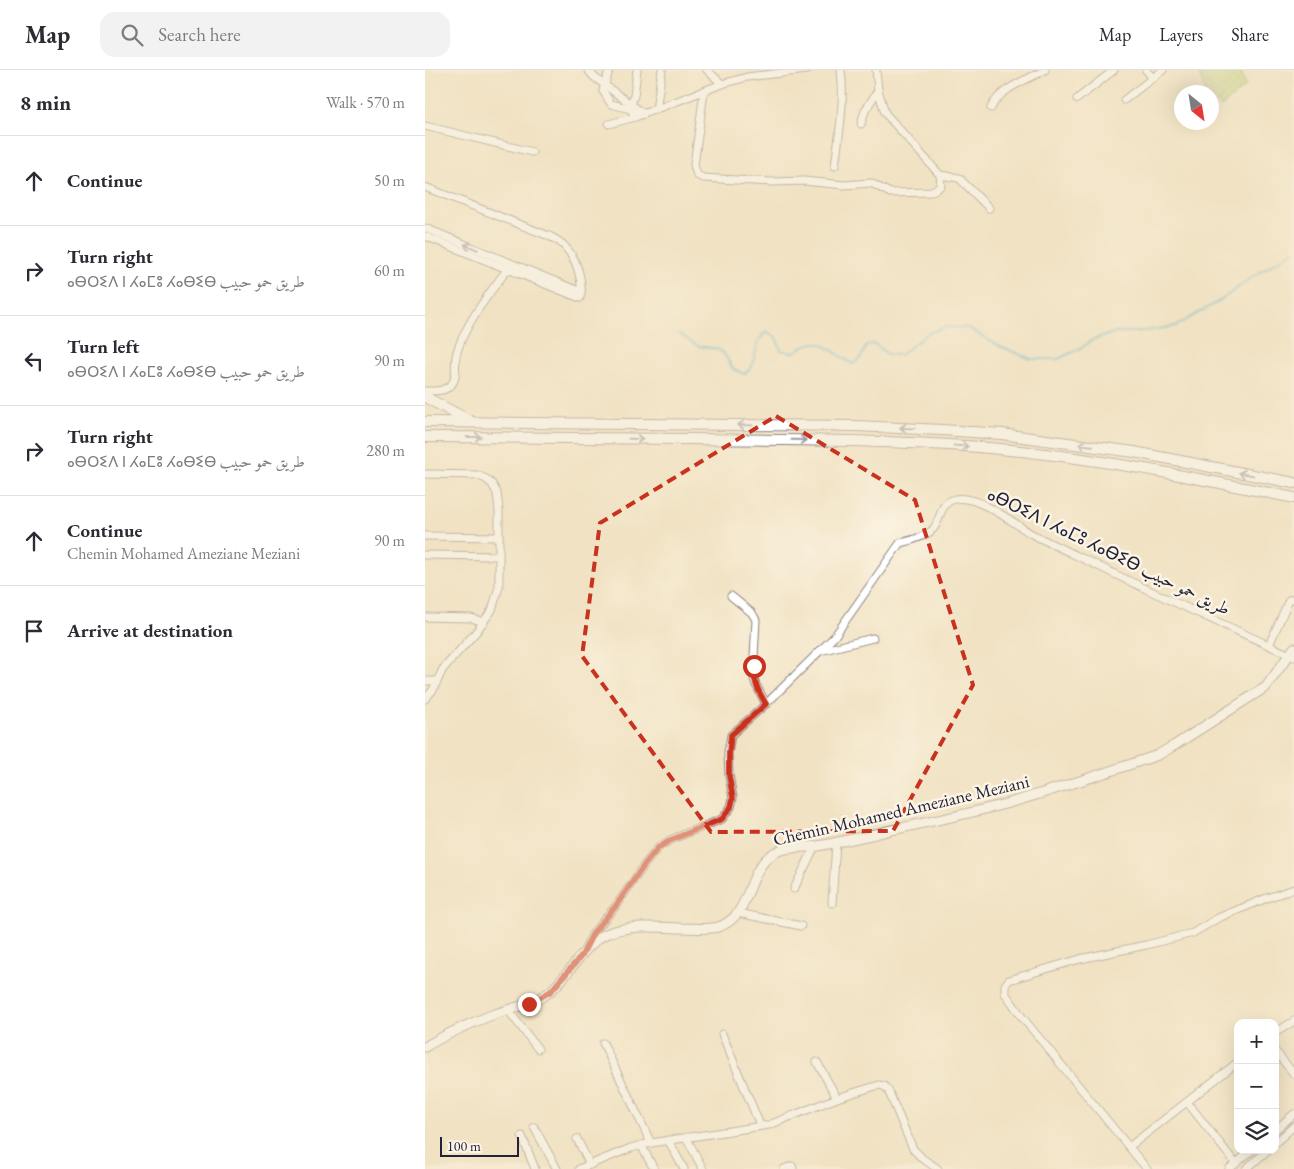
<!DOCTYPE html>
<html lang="en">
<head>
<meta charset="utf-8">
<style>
  :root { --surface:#fff; --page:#f2f2f3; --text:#2b2b33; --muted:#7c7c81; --line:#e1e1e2 }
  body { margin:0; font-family:"EB Garamond",Amiri,"Noto Sans Tifinagh",serif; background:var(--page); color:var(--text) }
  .controls { position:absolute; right:15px; bottom:15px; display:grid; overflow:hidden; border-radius:10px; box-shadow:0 5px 20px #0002 }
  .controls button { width:45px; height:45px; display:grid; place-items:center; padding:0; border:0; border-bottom:1px solid var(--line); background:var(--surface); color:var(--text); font:25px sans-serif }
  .compass { position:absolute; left:749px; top:15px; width:45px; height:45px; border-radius:50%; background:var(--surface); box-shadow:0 5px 20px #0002; rotate:150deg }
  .scale { position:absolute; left:15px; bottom:12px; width:79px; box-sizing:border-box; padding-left:5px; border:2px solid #22223b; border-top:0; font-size:14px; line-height:18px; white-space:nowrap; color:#22223b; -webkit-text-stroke:4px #fcf5e5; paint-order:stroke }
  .stop { position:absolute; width:15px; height:15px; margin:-11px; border:4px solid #c8321e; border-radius:50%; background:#fff }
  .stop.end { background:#c8321e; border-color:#fff; box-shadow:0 1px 5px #0008 }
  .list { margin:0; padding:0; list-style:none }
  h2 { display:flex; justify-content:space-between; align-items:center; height:65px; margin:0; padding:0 20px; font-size:21px }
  h2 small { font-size:16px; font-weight:400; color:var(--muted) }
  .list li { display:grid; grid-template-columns:32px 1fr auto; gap:15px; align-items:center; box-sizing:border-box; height:90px; padding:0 20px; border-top:1px solid var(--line) }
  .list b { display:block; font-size:19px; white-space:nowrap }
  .list p { margin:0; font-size:16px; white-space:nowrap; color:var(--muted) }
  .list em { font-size:16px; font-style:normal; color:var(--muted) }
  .icon { flex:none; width:28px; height:28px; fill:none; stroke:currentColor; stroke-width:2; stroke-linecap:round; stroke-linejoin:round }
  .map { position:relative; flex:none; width:869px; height:1099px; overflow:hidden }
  header { display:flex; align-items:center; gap:30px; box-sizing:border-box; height:70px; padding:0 25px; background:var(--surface); border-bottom:1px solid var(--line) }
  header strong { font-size:24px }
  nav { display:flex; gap:28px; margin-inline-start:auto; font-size:18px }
  .search { width:350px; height:45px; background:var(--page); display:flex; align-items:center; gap:12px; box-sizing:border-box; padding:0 18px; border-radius:15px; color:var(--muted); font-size:19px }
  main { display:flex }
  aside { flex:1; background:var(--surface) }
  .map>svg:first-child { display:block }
  .grass { fill:url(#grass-dots); stroke:#6b7856 }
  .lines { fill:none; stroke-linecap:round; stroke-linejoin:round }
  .stream { stroke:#4fb1ce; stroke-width:2 }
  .minor-casing { stroke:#8a827f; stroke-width:9 }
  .major-casing { stroke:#8a827f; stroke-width:11 }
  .highway-casing { stroke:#8a827f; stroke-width:12 }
  .minor { stroke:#fff; stroke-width:7 }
  .major { stroke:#fff; stroke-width:9 }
  .highway { stroke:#fff; stroke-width:10 }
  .oneway { stroke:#9c9ca7 }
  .route { stroke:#c8321e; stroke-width:6 }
  .marked { fill:none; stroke:#c8321e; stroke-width:4; stroke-dasharray:10 6; stroke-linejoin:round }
  .labels { text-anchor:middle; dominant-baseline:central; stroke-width:5; stroke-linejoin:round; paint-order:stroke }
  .street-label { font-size:18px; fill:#22223b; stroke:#fcf5e5 }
</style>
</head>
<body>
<header>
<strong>Map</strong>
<div class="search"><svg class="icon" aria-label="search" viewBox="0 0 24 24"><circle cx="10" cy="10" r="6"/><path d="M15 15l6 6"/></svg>Search here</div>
<nav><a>Map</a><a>Layers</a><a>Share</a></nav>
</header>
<main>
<aside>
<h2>8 min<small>Walk · 570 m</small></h2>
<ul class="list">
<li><svg class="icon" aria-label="ahead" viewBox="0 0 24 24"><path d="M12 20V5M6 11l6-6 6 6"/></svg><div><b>Continue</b></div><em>50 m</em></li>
<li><svg class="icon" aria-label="right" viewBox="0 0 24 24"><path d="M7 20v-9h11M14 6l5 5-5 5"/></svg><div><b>Turn right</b><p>ⴰⴱⵔⵉⴷ ⵏ ⵃⴰⵎⵓ ⵃⴰⴱⵉⴱ طريق حمو حبيب</p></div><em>60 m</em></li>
<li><svg class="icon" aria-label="left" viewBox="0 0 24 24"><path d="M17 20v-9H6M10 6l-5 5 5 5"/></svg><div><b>Turn left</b><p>ⴰⴱⵔⵉⴷ ⵏ ⵃⴰⵎⵓ ⵃⴰⴱⵉⴱ طريق حمو حبيب</p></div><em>90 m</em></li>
<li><svg class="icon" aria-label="right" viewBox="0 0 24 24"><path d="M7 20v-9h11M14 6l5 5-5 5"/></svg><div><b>Turn right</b><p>ⴰⴱⵔⵉⴷ ⵏ ⵃⴰⵎⵓ ⵃⴰⴱⵉⴱ طريق حمو حبيب</p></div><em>280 m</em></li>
<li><svg class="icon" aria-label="ahead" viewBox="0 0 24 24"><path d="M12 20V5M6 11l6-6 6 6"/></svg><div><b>Continue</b><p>Chemin Mohamed Ameziane Meziani</p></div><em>90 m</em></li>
<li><svg class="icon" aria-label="arrive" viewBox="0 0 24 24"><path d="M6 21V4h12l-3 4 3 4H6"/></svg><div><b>Arrive at destination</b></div></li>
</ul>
</aside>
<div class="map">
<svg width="869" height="1099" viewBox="0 0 869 1099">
  <defs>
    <pattern id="grass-dots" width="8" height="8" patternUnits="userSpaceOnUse" patternTransform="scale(1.25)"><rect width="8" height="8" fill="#b4cd72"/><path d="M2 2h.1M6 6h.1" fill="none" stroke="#9ab064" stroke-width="1.8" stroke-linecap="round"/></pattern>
  </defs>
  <rect width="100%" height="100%" fill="#fcf5e5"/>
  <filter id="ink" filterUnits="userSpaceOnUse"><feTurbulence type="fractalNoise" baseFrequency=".02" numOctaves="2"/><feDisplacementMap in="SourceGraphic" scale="10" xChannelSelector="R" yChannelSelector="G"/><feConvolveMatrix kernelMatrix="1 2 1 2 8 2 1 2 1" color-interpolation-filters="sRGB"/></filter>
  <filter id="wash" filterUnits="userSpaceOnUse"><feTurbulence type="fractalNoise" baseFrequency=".0096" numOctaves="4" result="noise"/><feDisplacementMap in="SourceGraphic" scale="20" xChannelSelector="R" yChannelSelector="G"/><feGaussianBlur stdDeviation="1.12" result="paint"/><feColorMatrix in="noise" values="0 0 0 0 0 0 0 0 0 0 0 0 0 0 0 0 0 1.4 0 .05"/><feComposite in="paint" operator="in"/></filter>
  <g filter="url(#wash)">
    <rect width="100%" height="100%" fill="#f1e2c3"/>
    <path class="grass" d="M772,0H815L821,16L796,37L787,27L786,22H781Z"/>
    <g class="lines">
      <path class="stream" d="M254,264L273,276L293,279L300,285L308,299L319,304L327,297L333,272L341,261L351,267L356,280L368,283C374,279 382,273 390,273C399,272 418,289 428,294L435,289L442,275L450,274L462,284L475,285L503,263L521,257L543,258L574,276L606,289H633L658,277L667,270L689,263L721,261L751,256L796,230L830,205L869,181"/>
    </g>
  </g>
  <g filter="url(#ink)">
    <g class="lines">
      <g class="minor-casing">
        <g id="minor">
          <path d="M163,0L169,7L219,44"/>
          <path d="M184,0L178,21L186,34L206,39L210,47"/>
          <path d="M282,0L297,14"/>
          <path d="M451,0L453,20L460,43L515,105L534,108L564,138"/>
          <path d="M721,0L728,8"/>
          <path d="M279,22L269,95L272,105L278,108L347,112L379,111L419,115L446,113L465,123L505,122L513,118L516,115L515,105"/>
          <path d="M652,29L689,0"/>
          <path d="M699,30L738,0"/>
          <path d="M206,34L209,26L212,0"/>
          <path d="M566,38C575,18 602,10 620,0"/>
          <path d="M231,40L237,0"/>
          <path d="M184,54L210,47L297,14L322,7L382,0"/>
          <path d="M436,54L440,41L453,20"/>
          <path d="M0,56L107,82"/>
          <path d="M410,96C414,65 420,31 416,0"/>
          <path d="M0,117L124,166C130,169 137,172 141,178C152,189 159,214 155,228L0,166"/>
          <path d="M0,158L156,222"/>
          <path d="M0,321C9,321 19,322 26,315C34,307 28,292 32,282C40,254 67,219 85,196"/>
          <path d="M0,404L52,405L61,409L67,414L72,423L74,440V517L67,540L51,562L18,599L8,620L0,629"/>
          <path d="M0,466L74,467"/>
          <path d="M0,485L74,486"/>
          <path d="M306,526L327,543L331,550L328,605L331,615L341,634"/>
          <path d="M0,547L46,548L59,552"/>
          <path d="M844,575L864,530L869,529"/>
          <path d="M395,581L448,568"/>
          <path d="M0,611H11"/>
          <path d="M369,819L390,776"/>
          <path d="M407,833L411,773"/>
          <path d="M313,843L376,856"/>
          <path d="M160,879L168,863L190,837L220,794L233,778L245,770L297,749L306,737L308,728L304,705L303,683L306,665L341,634L409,567L475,473C484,471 503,466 509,458C517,447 514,433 530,429C553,425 587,452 605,463C624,473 644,482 663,491C731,525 801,555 869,587"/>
          <path d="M83,940L113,979"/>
          <path d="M850,963L869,951"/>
          <path d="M297,964L335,1055"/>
          <path d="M178,973L226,1073"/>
          <path d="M850,981L869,1004"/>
          <path d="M392,992L412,1028"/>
          <path d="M762,1032L811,1094"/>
          <path d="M109,1057L132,1099"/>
          <path d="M850,1060L869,1044"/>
          <path d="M97,1066L110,1099"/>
          <path d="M261,1067L278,1099"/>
          <path d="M152,1069L165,1095"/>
          <path d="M243,1070L259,1099"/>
          <path d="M850,1073L869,1056"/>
          <path d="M216,1075L229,1099"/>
          <path d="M704,1077L813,992"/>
          <path d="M154,1099L206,1078L226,1073L344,1055L412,1028L454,1015L459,1016L463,1020L488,1079L498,1089L513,1099"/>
          <path d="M359,1099L367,1096L368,1099"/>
          <path d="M722,1099L597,947L580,923V915L584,910L655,889L721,875L768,863L793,848L842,828L869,819"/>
          <path d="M804,1099L827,1080"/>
          <path d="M821,1099L843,1080"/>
        </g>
      </g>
      <g class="major-casing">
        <path id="major" d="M0,977C21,964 44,954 67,945C86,938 108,935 124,922C145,906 160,870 186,862C208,855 233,857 256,858C268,858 281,860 293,857C328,846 320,800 349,783C361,776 379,778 393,776C412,773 431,768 450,764C497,753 545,744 591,731C638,717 686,701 733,685L750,675L841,617L869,578"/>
      </g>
      <g class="highway-casing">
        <g id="highway">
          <path d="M0,327L45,351"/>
          <path d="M0,352L431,356L517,360L577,364L709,382L869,413"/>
          <path d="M0,367C120,368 240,368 360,370C432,371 503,372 575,379C674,388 771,408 869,428"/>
        </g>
      </g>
      <use href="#minor" class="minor"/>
      <use href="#major" class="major"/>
      <use href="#highway" class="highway"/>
    </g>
    <defs><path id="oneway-shaft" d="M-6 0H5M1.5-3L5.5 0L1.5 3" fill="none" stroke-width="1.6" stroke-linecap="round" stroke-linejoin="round" transform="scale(1.25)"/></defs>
    <g class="oneway">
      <use href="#oneway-shaft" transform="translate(46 177) rotate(-158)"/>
      <use href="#oneway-shaft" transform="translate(320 355) rotate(-179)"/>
      <use href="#oneway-shaft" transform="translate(482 358) rotate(-177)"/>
      <use href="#oneway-shaft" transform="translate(49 367)"/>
      <use href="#oneway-shaft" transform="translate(211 369) rotate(1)"/>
      <use href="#oneway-shaft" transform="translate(374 370) rotate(1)"/>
      <use href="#oneway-shaft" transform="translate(661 375) rotate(-172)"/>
      <use href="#oneway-shaft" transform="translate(536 376) rotate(4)"/>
      <use href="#oneway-shaft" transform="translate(821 404) rotate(-169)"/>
    </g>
  </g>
  <g class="lines" filter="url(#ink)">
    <path class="route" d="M104,934L126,921L157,885L168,863L190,837L220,794L233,778L246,770L297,749L306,737L308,728L304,706V683L306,665L341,634C333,621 328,611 329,596"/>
  </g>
  <path d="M0 0H869V1099H0ZM351,346L490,430L548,615L468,761L286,762L157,586L175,453Z" fill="#f1e2c3" fill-opacity=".55" fill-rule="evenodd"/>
  <path class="marked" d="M351,346L490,430L548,615L468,761L286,762L157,586L175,453Z"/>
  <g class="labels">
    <g class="street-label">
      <text transform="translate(684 481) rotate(26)">ⴰⴱⵔⵉⴷ ⵏ ⵃⴰⵎⵓ ⵃⴰⴱⵉⴱ طريق حمو حبيب</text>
      <text transform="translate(476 740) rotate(-13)">Chemin Mohamed Ameziane Meziani</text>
    </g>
  </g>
</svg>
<div class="controls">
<button>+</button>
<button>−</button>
<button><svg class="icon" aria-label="layers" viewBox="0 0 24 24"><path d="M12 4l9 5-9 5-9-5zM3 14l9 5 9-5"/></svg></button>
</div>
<svg class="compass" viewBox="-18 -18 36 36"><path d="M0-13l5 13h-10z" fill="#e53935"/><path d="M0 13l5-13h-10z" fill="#7c7c81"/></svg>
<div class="scale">100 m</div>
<div class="stop" style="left:329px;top:596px"></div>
<div class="stop end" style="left:104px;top:934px"></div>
</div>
</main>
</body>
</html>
